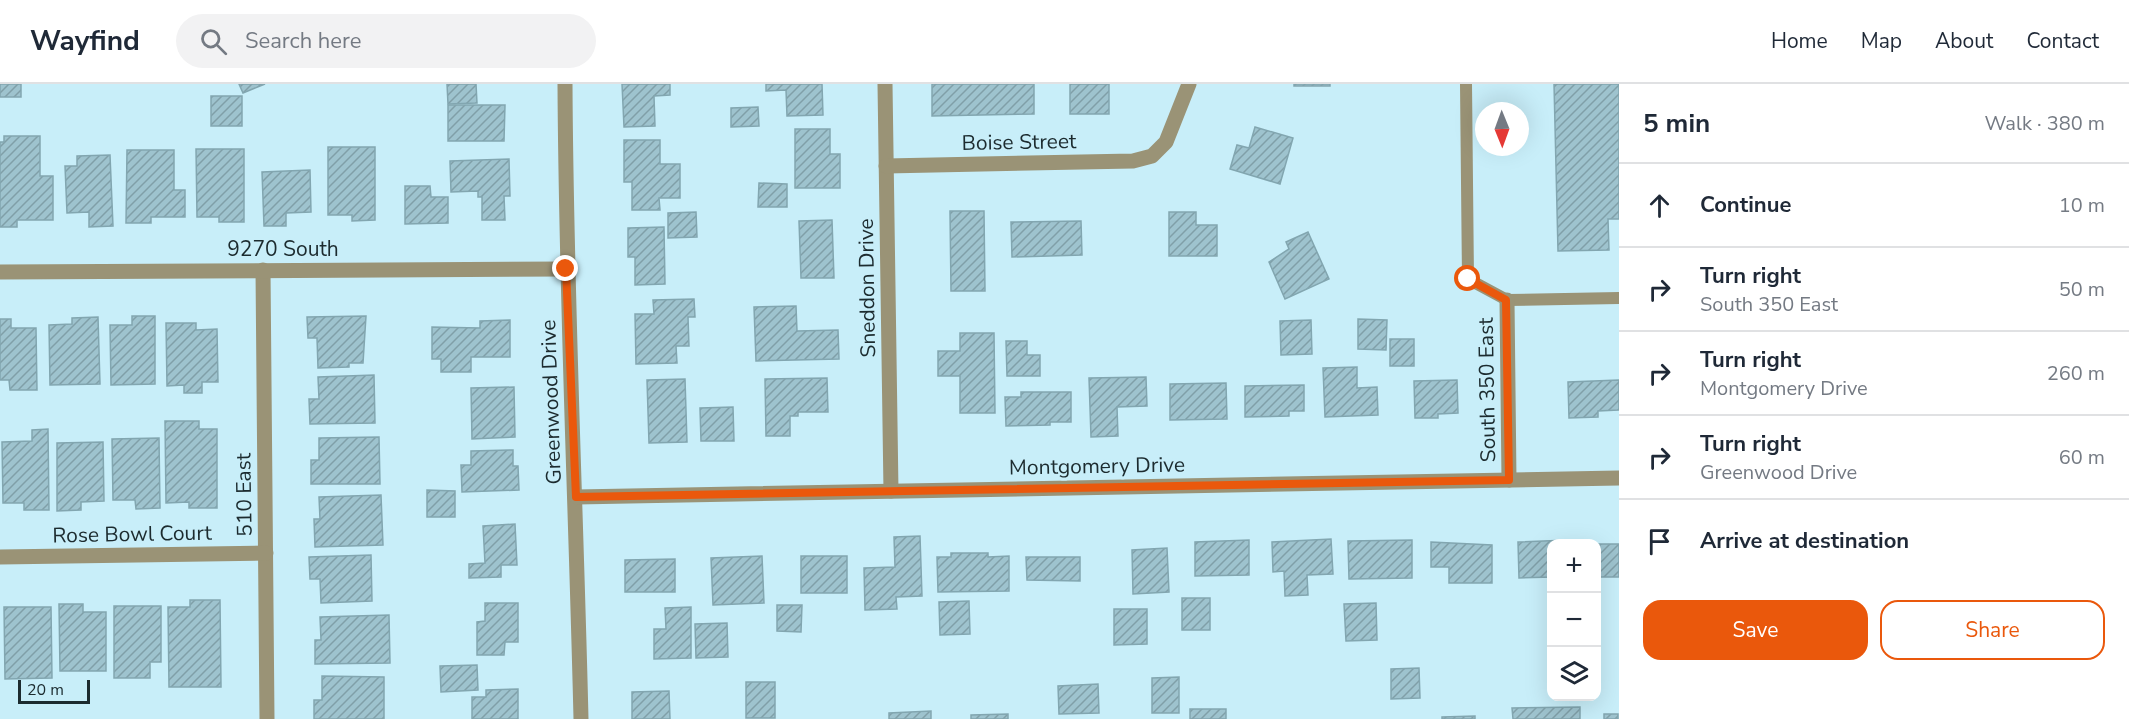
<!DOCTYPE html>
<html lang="en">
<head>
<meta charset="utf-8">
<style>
  :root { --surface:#fff; --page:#f2f2f3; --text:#1f2937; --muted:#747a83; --line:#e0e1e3; --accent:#ea580c }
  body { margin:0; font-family:"Nunito Sans",sans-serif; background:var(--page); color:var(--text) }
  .controls { position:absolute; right:18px; bottom:18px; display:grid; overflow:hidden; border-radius:12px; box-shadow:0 6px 24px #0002 }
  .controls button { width:54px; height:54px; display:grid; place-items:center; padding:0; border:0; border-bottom:2px solid var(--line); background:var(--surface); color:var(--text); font:30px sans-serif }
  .compass { position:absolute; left:1475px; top:18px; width:54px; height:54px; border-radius:50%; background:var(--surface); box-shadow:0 6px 24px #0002; rotate:179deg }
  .scale { position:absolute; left:18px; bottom:15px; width:72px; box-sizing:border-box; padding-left:6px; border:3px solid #1c2b2f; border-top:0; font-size:16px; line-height:21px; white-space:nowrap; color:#1c2b2f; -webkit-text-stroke:4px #c8eef9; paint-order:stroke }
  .stop { position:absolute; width:18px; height:18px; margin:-14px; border:4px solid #ea580c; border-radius:50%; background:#fff }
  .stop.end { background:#ea580c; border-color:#fff; box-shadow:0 2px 6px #0008 }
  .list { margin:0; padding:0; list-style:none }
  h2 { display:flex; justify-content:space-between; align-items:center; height:78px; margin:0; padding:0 24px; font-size:26px }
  h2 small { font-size:20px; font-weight:400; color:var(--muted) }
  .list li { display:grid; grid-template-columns:39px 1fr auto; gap:18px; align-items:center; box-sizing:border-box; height:84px; padding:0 24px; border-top:2px solid var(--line) }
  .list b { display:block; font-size:22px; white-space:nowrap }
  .list p { margin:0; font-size:20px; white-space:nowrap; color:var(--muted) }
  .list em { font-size:20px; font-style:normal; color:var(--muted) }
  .actions { display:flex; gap:12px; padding:18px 24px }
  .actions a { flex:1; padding:14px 0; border:2px solid var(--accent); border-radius:18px; text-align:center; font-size:21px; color:var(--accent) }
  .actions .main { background:var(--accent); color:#fff }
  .icon { flex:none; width:33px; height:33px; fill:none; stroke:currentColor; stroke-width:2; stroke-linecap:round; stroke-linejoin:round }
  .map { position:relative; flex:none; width:1619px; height:635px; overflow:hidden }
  header { display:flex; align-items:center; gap:36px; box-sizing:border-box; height:84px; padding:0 30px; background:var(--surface); border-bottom:2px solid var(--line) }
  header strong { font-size:28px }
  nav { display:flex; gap:33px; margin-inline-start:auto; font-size:21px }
  .search { width:420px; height:54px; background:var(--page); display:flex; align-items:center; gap:15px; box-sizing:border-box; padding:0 21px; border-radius:33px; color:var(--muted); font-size:22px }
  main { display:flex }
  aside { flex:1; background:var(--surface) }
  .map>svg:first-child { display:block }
  .building { fill:url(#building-hatch); stroke:#82a6b0; stroke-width:1.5 }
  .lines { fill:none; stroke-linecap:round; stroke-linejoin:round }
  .service { stroke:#9a9376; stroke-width:12 }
  .minor { stroke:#9a9376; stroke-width:15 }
  .route { stroke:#ea580c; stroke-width:8 }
  .labels { text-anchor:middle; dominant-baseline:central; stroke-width:6; stroke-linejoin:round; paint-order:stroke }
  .street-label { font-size:21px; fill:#1c2b2f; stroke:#c8eef9 }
</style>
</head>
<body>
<header>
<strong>Wayfind</strong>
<div class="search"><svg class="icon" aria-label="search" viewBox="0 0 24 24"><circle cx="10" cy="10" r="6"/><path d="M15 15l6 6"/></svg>Search here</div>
<nav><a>Home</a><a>Map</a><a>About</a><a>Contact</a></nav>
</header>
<main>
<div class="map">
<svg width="1619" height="635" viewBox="0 0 1619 635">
  <defs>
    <pattern id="building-hatch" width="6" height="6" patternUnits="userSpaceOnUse" patternTransform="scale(1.5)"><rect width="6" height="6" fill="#9ec3ce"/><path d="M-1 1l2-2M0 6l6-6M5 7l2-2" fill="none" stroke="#809fa8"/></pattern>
  </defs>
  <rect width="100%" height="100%" fill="#c8eef9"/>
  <g class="building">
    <rect x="0" y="0" width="21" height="13"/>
    <path d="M239,0H265L243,9Z"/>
    <path d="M447,0H476L477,19L448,20Z"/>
    <path d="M622,0H670V11L654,12L655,42L624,43Z"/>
    <path d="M766,0H822L823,31L787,32L786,6L766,7Z"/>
    <path d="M932,0H1034V30L932,32Z"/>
    <rect x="1070" y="0" width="39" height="30"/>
    <rect x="1294" y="0" width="36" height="2"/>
    <path d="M1554,0H1619V135H1608L1609,166L1558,167Z"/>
    <rect x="211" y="12" width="31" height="30"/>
    <path d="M448,21H505L504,57H448Z"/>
    <path d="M758,23L759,42L731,43V24Z"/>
    <path d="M1255,43L1293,54L1280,100L1230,85L1237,61L1249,64Z"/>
    <path d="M795,45H830V70H840V104H795Z"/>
    <path d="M4,52H40V92H53V136H17V143H0V58H4Z"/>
    <path d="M624,56H660V80H680V114H659L660,126H632V98H624Z"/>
    <path d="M328,63H375V136L352,137V131H328Z"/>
    <path d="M196,65H244V138H219V133H197Z"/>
    <path d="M127,66H174V106H185V133H151V139H126Z"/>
    <path d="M110,71L113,142L89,143V128L67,129L65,82H77V72Z"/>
    <path d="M509,75L510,112H504L505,136H482V113H478V107L451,108L450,77Z"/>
    <path d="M310,86L311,128L286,129V142H264L262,88Z"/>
    <path d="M759,99L787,100V123H758Z"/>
    <path d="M405,102H430L431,113H448V139L405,140Z"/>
    <path d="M950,127H984L985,207H951Z"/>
    <path d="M696,128L697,153L668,154V129Z"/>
    <path d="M1169,128H1196V141H1217V172H1169Z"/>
    <path d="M832,136L834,194H801L799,137Z"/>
    <path d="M1081,137L1082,171L1012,173L1011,138Z"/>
    <path d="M664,143L665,200L635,201V173H628V144Z"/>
    <path d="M1308,148L1329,195L1285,215L1269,178L1289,165L1286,158Z"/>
    <path d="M694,215L695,233H688L689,262H676L677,279L636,280L635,230H654L653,216Z"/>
    <path d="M796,222L797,247L838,246L839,275L756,277L754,223Z"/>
    <path d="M132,232H155V300L111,301L110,241H132Z"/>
    <path d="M366,232L363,279H349V283L318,284L317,254H308L307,233Z"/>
    <path d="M98,233L100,300L50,301L49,241L72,240V234Z"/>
    <path d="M0,235H11V244H36L37,306H10L9,296H0Z"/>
    <path d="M1358,235L1387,236L1386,266L1358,265Z"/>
    <path d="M510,236V273H471V288H441V275H432V243L480,244V237Z"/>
    <path d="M1311,236L1312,270L1281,271L1280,237Z"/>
    <path d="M166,239H196V246L217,245L218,298H202V309H184V301L167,302Z"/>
    <path d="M960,249H994L995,329H960V292H938V267H960Z"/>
    <rect x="1390" y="255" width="24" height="27"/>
    <path d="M1006,257H1027V271H1040V292H1007Z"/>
    <path d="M1357,283V304L1377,303L1378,331L1325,333L1323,284Z"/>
    <path d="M374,291L375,339L310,340L309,315H319L318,293Z"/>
    <path d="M1146,293L1147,322L1117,323L1118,352L1091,353L1089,294Z"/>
    <path d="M827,294L828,328H798V332H790V352H766L765,295Z"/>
    <path d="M685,295L687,358L649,359L647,296Z"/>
    <path d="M1457,296L1458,329L1438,330V334H1415L1414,297Z"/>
    <path d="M1619,296V326L1598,327V333L1569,334L1568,298Z"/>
    <path d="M1226,299L1227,335L1170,336V300Z"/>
    <path d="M1304,301V327H1289V332L1245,333V302Z"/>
    <path d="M514,303L515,353L472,355L471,304Z"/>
    <path d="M1021,308H1071V338H1050V341L1006,342L1005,313H1021Z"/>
    <path d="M733,323L734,357H701L700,324Z"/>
    <path d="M165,337H199V345H217V424H189V418L166,419Z"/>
    <path d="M48,345L49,426H24V419H3L2,358L32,357V346Z"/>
    <path d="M379,353L380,400H311V376H319V354Z"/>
    <path d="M159,354L160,424L136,425L135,416H113L112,355Z"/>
    <path d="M103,358L104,417L81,418V426L57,427V359Z"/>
    <path d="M513,366V382H518L519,406L462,408L461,381H471V367Z"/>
    <path d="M427,406L455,407V433H427Z"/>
    <path d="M381,411L383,461L315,463L314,435H320L319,413Z"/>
    <path d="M515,440L517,481H501V493L469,494V480L485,479L483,442Z"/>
    <path d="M920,452L922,512L896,513L897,525L865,526L864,484L895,483L894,453Z"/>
    <path d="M1331,455L1333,490L1307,491L1308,511L1285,512L1284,487L1273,488L1272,458Z"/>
    <path d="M1249,456V491L1195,492V458Z"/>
    <path d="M1412,456V494L1349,495L1348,457Z"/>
    <path d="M1569,456V460H1552V493L1519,494L1518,458Z"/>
    <path d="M1431,458L1492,461V499H1449V483H1431Z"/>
    <rect x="1599" y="460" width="20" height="33"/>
    <path d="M1167,464L1169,508L1133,510L1132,466Z"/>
    <path d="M951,469H988V473L1009,472V507L938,508L937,473H951Z"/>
    <path d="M371,471L372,517L321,519L320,495H310L309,473Z"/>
    <path d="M762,472L764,519L713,521L711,474Z"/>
    <rect x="801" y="472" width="46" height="37"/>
    <path d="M1026,473H1080V497L1027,496Z"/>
    <path d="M675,475V508H625V476Z"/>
    <rect x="1182" y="514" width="28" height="32"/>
    <path d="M190,516H220L221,603H169L168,523H190Z"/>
    <path d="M969,517L970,550L940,551L939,518Z"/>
    <path d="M485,519H518V558H505L504,571H477V538L485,537Z"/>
    <path d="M1376,519L1377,556L1346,557L1344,520Z"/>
    <path d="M59,520H83V528H106V587H60Z"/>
    <path d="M777,521H802L801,548L777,547Z"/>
    <path d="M114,522H161V578H150V594H114Z"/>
    <path d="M4,523H51L52,594L5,595Z"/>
    <path d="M691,523V574L654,575V545H666L665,524Z"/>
    <path d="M1114,525H1147V560L1114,561Z"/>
    <path d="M389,531L390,579L315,580V556H321L320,533Z"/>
    <path d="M727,539L728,573L696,574L695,540Z"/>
    <path d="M477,581L478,606L441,608L440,582Z"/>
    <path d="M1419,584L1420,614L1391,615V585Z"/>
    <path d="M322,592L384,593V635H314V616H322Z"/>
    <path d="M1179,593V629H1152V594Z"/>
    <rect x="746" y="598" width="29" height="36"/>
    <path d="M1098,600L1099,629L1059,630L1058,602Z"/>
    <path d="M518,605V635H472V613H486V606Z"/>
    <path d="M669,607L670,635H632V608Z"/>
    <path d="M1580,623V635H1513L1512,624Z"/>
    <rect x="1190" y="625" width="36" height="10"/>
    <path d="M931,627V635H889V629Z"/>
    <path d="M1008,630V635H971V631Z"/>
    <rect x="1604" y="630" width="14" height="5"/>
    <path d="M1475,632V635H1442V633Z"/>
  </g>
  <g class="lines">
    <path class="service" d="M1466,0L1468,195L1507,216L1619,214"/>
    <g class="minor">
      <path d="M565,0C566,212 576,423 581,635"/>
      <path d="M885,0L891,407"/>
      <path d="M886,82L1133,77L1152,72L1166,58L1189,0"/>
      <path d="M263,186L267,635"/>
      <path d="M0,188L566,185"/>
      <path d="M1507,216L1509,396"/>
      <path d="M576,413L1619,394"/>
      <path d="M0,473L266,469"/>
    </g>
  </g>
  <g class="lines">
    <path class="route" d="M566,185L576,413L1509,396L1506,216L1468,195"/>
  </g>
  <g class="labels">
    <g class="street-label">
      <text transform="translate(1019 58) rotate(-1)">Boise Street</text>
      <text x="283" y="165">9270 South</text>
      <text transform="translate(867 204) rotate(-91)">Sneddon Drive</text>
      <text transform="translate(1487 306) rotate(-91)">South 350 East</text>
      <text transform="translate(551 318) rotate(-92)">Greenwood Drive</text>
      <text transform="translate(1097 382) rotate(-1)">Montgomery Drive</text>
      <text transform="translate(244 411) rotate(-91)">510 East</text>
      <text transform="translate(132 450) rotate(-1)">Rose Bowl Court</text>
    </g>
  </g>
</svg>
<div class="controls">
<button>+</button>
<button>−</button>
<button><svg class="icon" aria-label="layers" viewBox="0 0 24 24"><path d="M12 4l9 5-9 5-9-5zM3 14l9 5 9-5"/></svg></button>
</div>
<svg class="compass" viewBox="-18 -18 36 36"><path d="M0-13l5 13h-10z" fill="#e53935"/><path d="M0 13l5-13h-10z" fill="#747a83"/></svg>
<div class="scale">20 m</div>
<div class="stop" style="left:1468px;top:195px"></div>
<div class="stop end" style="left:566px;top:185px"></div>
</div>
<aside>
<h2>5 min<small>Walk · 380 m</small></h2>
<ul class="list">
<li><svg class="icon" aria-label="ahead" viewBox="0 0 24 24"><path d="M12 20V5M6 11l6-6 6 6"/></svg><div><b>Continue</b></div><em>10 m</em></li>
<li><svg class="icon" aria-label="right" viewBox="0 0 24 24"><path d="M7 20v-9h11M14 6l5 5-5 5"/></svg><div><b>Turn right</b><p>South 350 East</p></div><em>50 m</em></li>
<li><svg class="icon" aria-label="right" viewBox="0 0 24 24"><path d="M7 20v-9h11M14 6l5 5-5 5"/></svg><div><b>Turn right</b><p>Montgomery Drive</p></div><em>260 m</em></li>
<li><svg class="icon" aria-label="right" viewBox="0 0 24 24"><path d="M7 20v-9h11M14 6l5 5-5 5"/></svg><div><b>Turn right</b><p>Greenwood Drive</p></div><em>60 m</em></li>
<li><svg class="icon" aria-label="arrive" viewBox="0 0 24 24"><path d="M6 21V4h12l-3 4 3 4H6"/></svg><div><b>Arrive at destination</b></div></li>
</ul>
<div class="actions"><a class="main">Save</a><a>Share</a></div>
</aside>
</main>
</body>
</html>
